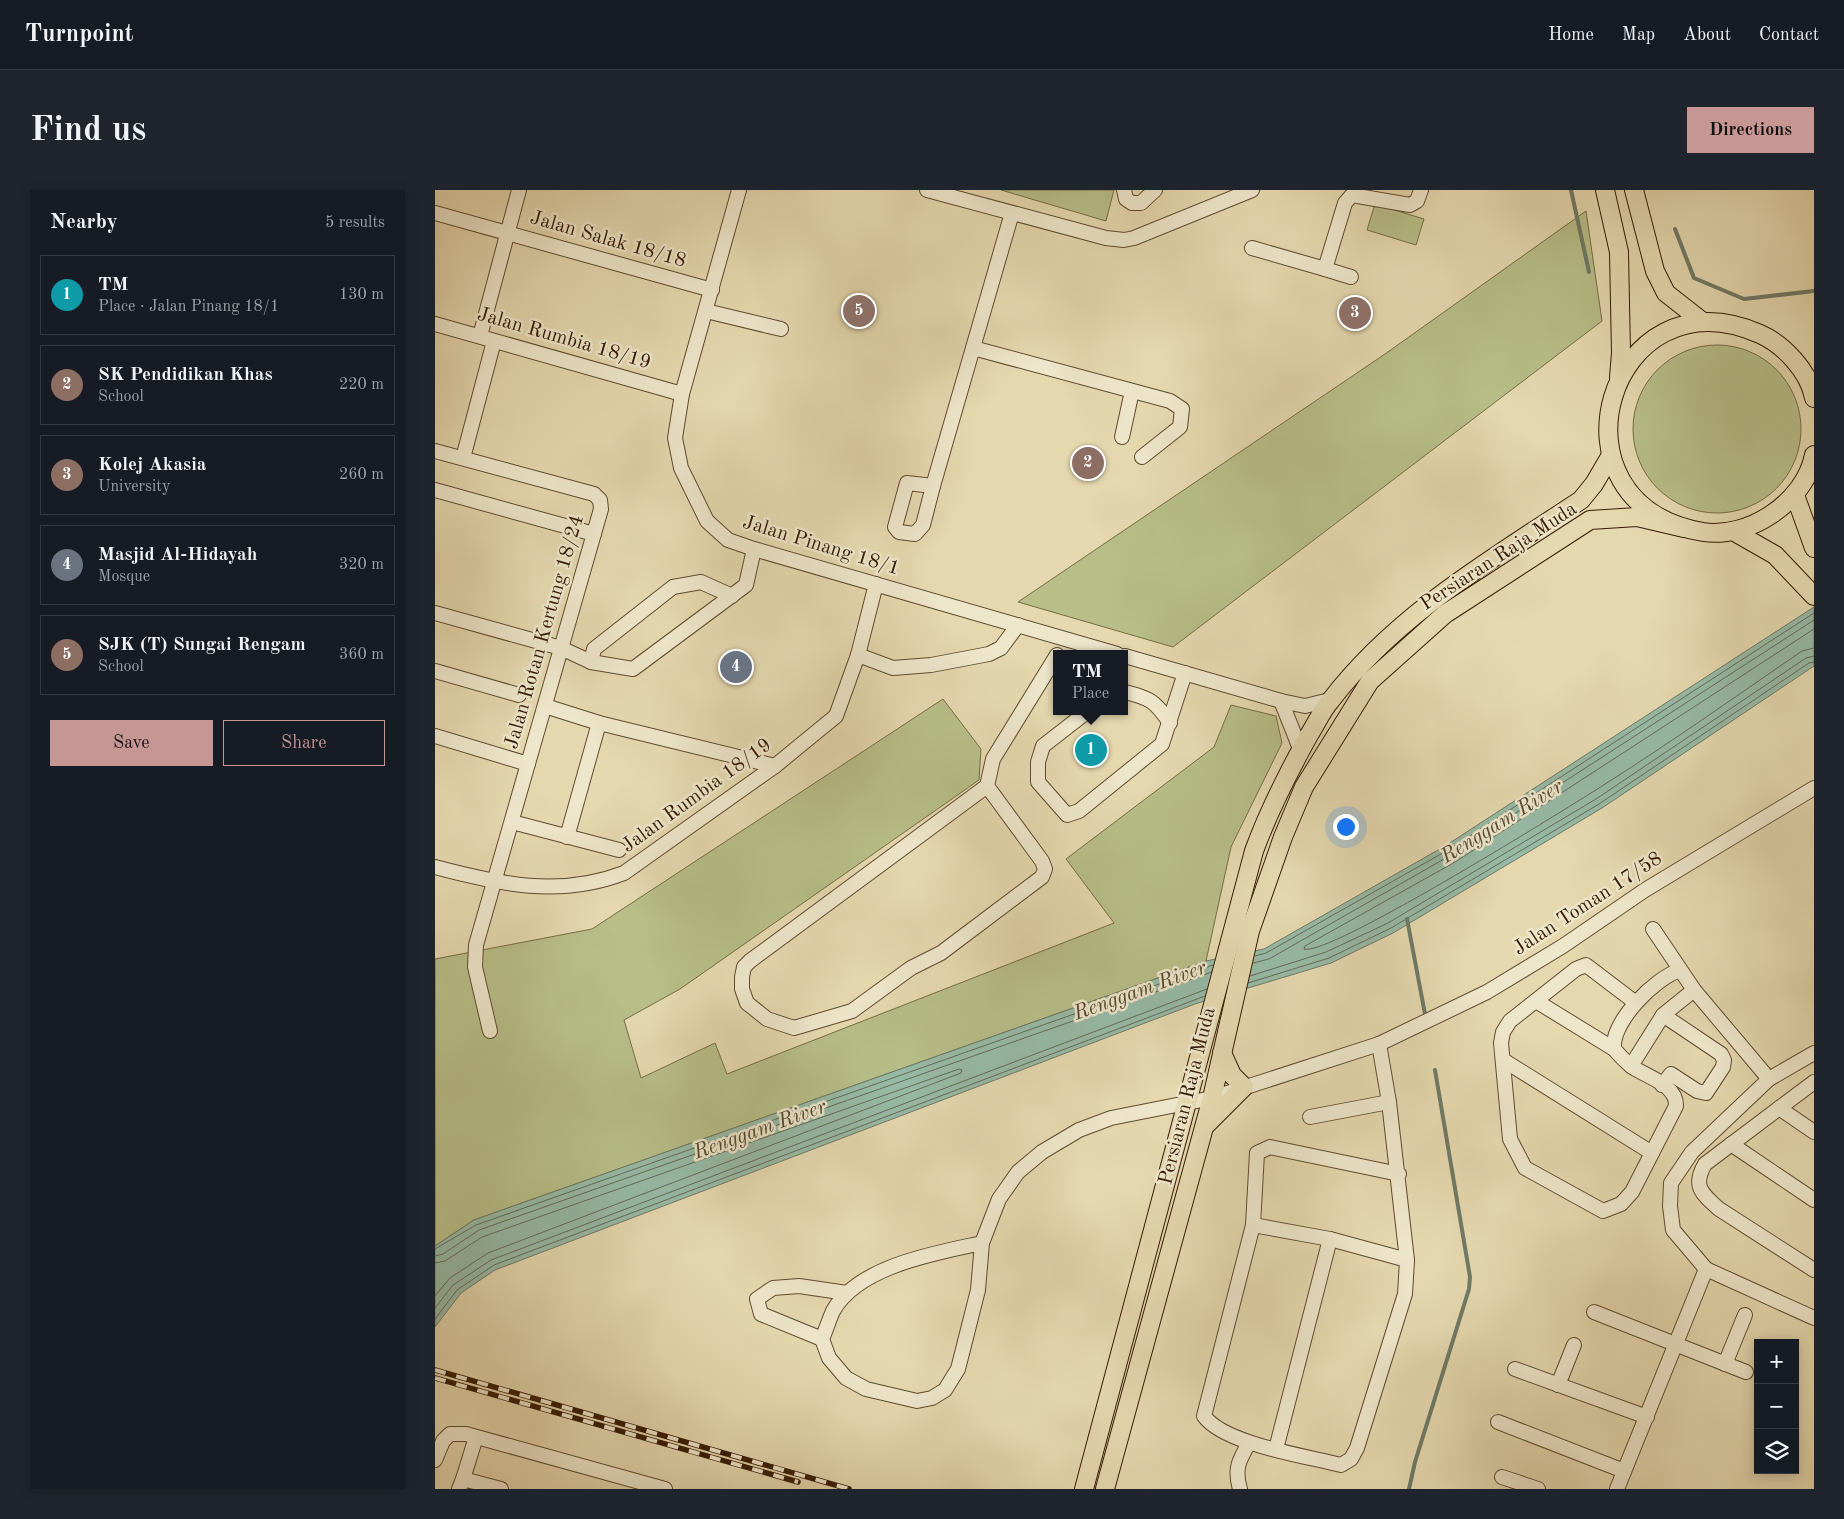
<!DOCTYPE html>
<html lang="en">
<head>
<meta charset="utf-8">
<style>
  :root { --surface:#171b24; --page:#20242c; --text:#f1f3f6; --muted:#9ea1a6; --line:#363941; --accent:#c59692 }
  body { margin:0; font-family:"Old Standard TT",serif; background:var(--page); color:var(--text) }
  .controls { position:absolute; right:15px; bottom:15px; display:grid; overflow:hidden; border-radius:0px; box-shadow:0 2px 12px #0003 }
  .controls button { width:45px; height:45px; display:grid; place-items:center; padding:0; border:0; border-bottom:1px solid var(--line); background:var(--surface); color:var(--text); font:25px sans-serif }
  .you { position:absolute; left:910px; top:636px; width:18px; height:18px; margin:-12px; border:4px solid #fff; border-radius:50%; background:#1a73e8; box-shadow:0 0 0 8px #1a73e833 }
  .badge { display:grid; place-items:center; width:32px; height:32px; border-radius:50%; background:var(--accent); color:#fff; font-size:16px; font-weight:700 }
  .pin { position:absolute; translate:-50% -50%; border:2px solid #fff; box-shadow:0 1px 5px #0006 }
  .popup { position:absolute; left:618px; top:460px; width:75px; height:65px; box-sizing:border-box; display:grid; place-content:center; border-radius:0px; background:var(--surface); filter:drop-shadow(0 1px 4px #0005); font-size:16px; white-space:nowrap; color:var(--muted) }
  .popup b { font-size:19px; color:var(--text) }
  .popup::after { content:''; position:absolute; left:50%; top:100%; margin-left:-10px; border:10px solid transparent; border-top-color:var(--surface) }
  .list { margin:0; padding:0; list-style:none }
  h2 { display:flex; justify-content:space-between; align-items:center; height:65px; margin:0; padding:0 20px; font-size:21px }
  h2 small { font-size:16px; font-weight:400; color:var(--muted) }
  .list li { display:grid; grid-template-columns:32px 1fr auto; gap:15px; align-items:center; box-sizing:border-box; height:80px; margin:0 10px 10px; padding:0 10px; border:1px solid var(--line); border-radius:0px }
  .list b { display:block; font-size:19px; white-space:nowrap }
  .list p { margin:0; font-size:16px; white-space:nowrap; color:var(--muted) }
  .list em { font-size:16px; font-style:normal; color:var(--muted) }
  .actions { display:flex; gap:10px; padding:15px 20px }
  .actions a { flex:1; padding:11px 0; border:1px solid var(--accent); border-radius:0px; text-align:center; font-size:18px; color:var(--accent) }
  .actions .main { background:var(--accent); color:#111 }
  .icon { flex:none; width:28px; height:28px; fill:none; stroke:currentColor; stroke-width:2; stroke-linecap:round; stroke-linejoin:round }
  .map { position:relative; flex:none; width:1379px; height:1299px; overflow:hidden; border-radius:0px }
  header { display:flex; align-items:center; gap:30px; box-sizing:border-box; height:70px; padding:0 25px; background:var(--surface); border-bottom:1px solid var(--line) }
  header strong { font-size:24px }
  nav { display:flex; gap:28px; margin-inline-start:auto; font-size:18px }
  .intro { display:flex; align-items:center; justify-content:space-between; box-sizing:border-box; height:120px; padding:0 30px }
  h1 { margin:0; font-size:35px }
  .button { padding:12px 22px; border-radius:0px; background:var(--accent); color:#111; font-size:18px; font-weight:700 }
  main { display:flex; gap:30px; padding:0 30px }
  aside { flex:1; background:var(--surface); border-radius:0px; box-shadow:0 2px 12px #0003 }
  .map>svg:first-child { display:block }
  .green { fill:#b7be88; stroke:#766c46 }
  .water { fill:#96baa7; stroke:#6f7a66 }
  .lines { fill:none; stroke-linecap:round; stroke-linejoin:round }
  .shore { stroke:#666a56; stroke-width:1 }
  .stream { stroke:#6f7a66; stroke-width:4 }
  .minor-casing { stroke:#614a2f; stroke-width:16 }
  .major-casing { stroke:#351a04; stroke-width:20 }
  .minor { stroke:#eee6cb; stroke-width:14 }
  .major { stroke:#e5d8af; stroke-width:18 }
  .rail-casing { stroke:#351a04; stroke-width:5.5 }
  .rail { stroke:#eee6cb; stroke-width:4; stroke-dasharray:11; stroke-linecap:butt }
  .labels { text-anchor:middle; dominant-baseline:central; stroke-width:5; stroke-linejoin:round; paint-order:stroke }
  .street-label { font-size:20px; fill:#351a04; stroke:#eee6cb }
  .water-label { font-size:21px; font-style:italic; fill:#524a35; stroke:#eee6cb }
</style>
</head>
<body>
<header>
<strong>Turnpoint</strong>
<nav><a>Home</a><a>Map</a><a>About</a><a>Contact</a></nav>
</header>
<div class="intro"><h1>Find us</h1><a class="button">Directions</a></div>
<main>
<aside>
<h2>Nearby<small>5 results</small></h2>
<ul class="list">
<li><span class="badge" style="background:#0f9aa8">1</span><div><b>TM</b><p>Place · Jalan Pinang 18/1</p></div><em>130 m</em></li>
<li><span class="badge" style="background:#8d6e63">2</span><div><b>SK Pendidikan Khas</b><p>School</p></div><em>220 m</em></li>
<li><span class="badge" style="background:#8d6e63">3</span><div><b>Kolej Akasia</b><p>University</p></div><em>260 m</em></li>
<li><span class="badge" style="background:#6b7280">4</span><div><b>Masjid Al-Hidayah</b><p>Mosque</p></div><em>320 m</em></li>
<li><span class="badge" style="background:#8d6e63">5</span><div><b>SJK (T) Sungai Rengam</b><p>School</p></div><em>360 m</em></li>
</ul>
<div class="actions"><a class="main">Save</a><a>Share</a></div>
</aside>
<div class="map">
<svg width="1379" height="1299" viewBox="0 0 1379 1299">
  <rect width="100%" height="100%" fill="#e5d8af"/>
  <filter id="stains"><feTurbulence type="fractalNoise" baseFrequency=".004" numOctaves="4"/><feColorMatrix values="0 0 0 0 .2 0 0 0 0 .09 0 0 0 0 .02 0 0 0 .5 -.17"/></filter>
  <radialGradient id="worn" r=".72"><stop offset=".6" stop-color="#630" stop-opacity="0"/><stop offset="1" stop-color="#630" stop-opacity=".3"/></radialGradient>
  <g class="green">
    <path d="M566,0H679L671,31Z"/>
    <path d="M940,14L989,29L981,55L932,40Z"/>
    <path d="M1151,21L1167,131L738,457L583,412L950,164Z"/>
    <circle cx="1282" cy="239" r="84"/>
    <path d="M508,509L546,559L544,590L245,799L189,830L206,888L280,853L292,884L679,733L631,669L779,557L796,515L841,526L847,553L796,657L771,771L39,1030L0,1056V769L157,739Z"/>
  </g>
  <path class="water" d="M1379,417V476L1167,618L958,743L896,773L760,814L60,1080L26,1103L0,1137V1056L39,1030L771,771L829,759L1010,656Z"/>
  <g class="lines">
    <g class="shore">
      <path d="M1379,439L1020,672L870,756L869,759C893,767 1121,625 1156,603C1228,558 1297,509 1367,461L1379,458"/>
      <path d="M820,766L831,763L1013,660L1379,423"/>
      <path d="M818,773L834,769L1016,665L1379,430"/>
      <path d="M815,786L891,762L953,733L1161,609L1371,468L1379,466"/>
      <path d="M813,793L894,768L956,738L1164,614L1374,473L1379,472"/>
      <path d="M0,1059L41,1035L778,775"/>
      <path d="M0,1066L8,1064L44,1040L777,782"/>
      <path d="M0,1073L10,1071L47,1047L524,879L527,880L526,883L53,1063L15,1088L0,1106"/>
      <path d="M0,1118L18,1095L56,1070L772,799"/>
      <path d="M0,1129L22,1100L59,1075L770,806"/>
    </g>
    <g class="stream">
      <path d="M1136,0L1154,82"/>
      <path d="M1240,39L1259,88L1309,109L1379,101"/>
      <path d="M972,729L990,824"/>
      <path d="M974,1299L980,1272L1034,1099L1035,1087L1000,880"/>
    </g>
    <g class="minor-casing">
      <g id="minor">
        <path d="M304,0L247,204L240,248L246,278L272,331L293,350L319,359L682,464"/>
        <path d="M492,0L671,48L689,50L699,48L817,0"/>
        <path d="M689,0L691,9L697,13H706L720,0"/>
        <path d="M0,23L277,100"/>
        <path d="M817,58L890,79L910,13L917,5L975,15L982,11L986,0"/>
        <path d="M890,79L916,87"/>
        <path d="M271,121L346,139"/>
        <path d="M0,134L247,204"/>
        <path d="M45,146L84,0"/>
        <path d="M538,158L735,211L747,219L745,237L707,267"/>
        <path d="M687,247L697,201"/>
        <path d="M0,261L159,304L165,310L166,319L41,755L40,777L55,841"/>
        <path d="M28,268L59,151"/>
        <path d="M472,293L498,296L488,335L480,344L464,342L460,337Z"/>
        <path d="M498,296L577,23"/>
        <path d="M0,300L159,344"/>
        <path d="M0,423L126,458L156,472L198,479L311,395L319,359"/>
        <path d="M423,465L458,478L496,475L554,464L566,458L583,435"/>
        <path d="M690,466L846,511L870,516L895,510"/>
        <path d="M156,472L159,459L238,397L266,392L297,406"/>
        <path d="M0,481L84,505"/>
        <path d="M690,502C715,508 720,511 735,533"/>
        <path d="M846,511L866,561"/>
        <path d="M110,516L164,533L340,576"/>
        <path d="M653,521L608,556L603,572V592L632,625L644,621L727,554L750,483"/>
        <path d="M0,546L93,574"/>
        <path d="M552,596L315,771L309,777L307,787V799L312,813L332,829L359,838L417,821L476,778L506,763L607,687L610,679L607,671L552,596L558,569L622,465"/>
        <path d="M77,632L184,660"/>
        <path d="M132,647L164,533"/>
        <path d="M0,677C64,694 124,708 189,683L340,576L401,526L423,465L441,394"/>
        <path d="M1218,739L1259,800L1334,889"/>
        <path d="M1101,811L1179,859"/>
        <path d="M1201,813L1151,775L1141,779L1075,831L1068,842L1066,853L1075,949L1090,978L1168,1021L1186,1014L1197,1002L1241,916C1242,894 1211,887 1196,876C1190,871 1184,865 1179,859C1176,832 1220,788 1245,780"/>
        <path d="M944,854L954,912L972,1070L970,1104L922,1258L916,1269L906,1275C871,1266 789,1254 769,1226L818,1035L822,963L835,957L964,984"/>
        <path d="M1379,863L1334,889L1257,962L1236,993L1235,1016L1238,1040L1271,1079L1379,1128"/>
        <path d="M1068,870L1217,963"/>
        <path d="M1196,876L1228,825L1259,800"/>
        <path d="M1379,892L1270,974C1257,996 1267,1004 1284,1019L1379,1080"/>
        <path d="M1227,895L1236,884L1262,901L1271,903L1288,877L1289,870L1286,864L1228,825"/>
        <path d="M1344,918L1379,942"/>
        <path d="M875,927L954,912"/>
        <path d="M1296,954L1379,1010"/>
        <path d="M818,1035L895,1049L972,1070"/>
        <path d="M547,1053C501,1063 423,1076 398,1121C394,1130 391,1140 387,1149L394,1168L411,1188L431,1199L482,1211L497,1208L510,1200L523,1179L543,1100L547,1053L564,1009L583,982L607,962L644,940L676,928L777,908L944,854L1052,802L1128,756L1210,700L1379,598"/>
        <path d="M1159,1122L1311,1182"/>
        <path d="M387,1149L326,1124L322,1109L338,1098L364,1096L412,1103"/>
        <path d="M1290,1174L1310,1125"/>
        <path d="M1080,1179L1212,1227"/>
        <path d="M1123,1195L1139,1155"/>
        <path d="M1063,1232L1189,1281"/>
        <path d="M841,1259L895,1049"/>
        <path d="M0,1270L8,1251L15,1244H31L230,1299"/>
        <path d="M1067,1287L1103,1299"/>
        <path d="M28,1289L41,1247"/>
        <path d="M24,1299L28,1289L66,1299"/>
        <path d="M805,1299C799,1279 804,1270 814,1253"/>
        <path d="M1182,1299L1271,1079"/>
      </g>
    </g>
    <g class="major-casing">
      <g id="major">
        <path d="M1170,0L1184,62L1186,163L1184,187"/>
        <path d="M1199,0L1220,81L1231,103L1268,132"/>
        <path d="M1379,208C1374,181 1348,154 1325,144C1174,77 1103,314 1268,342C1314,349 1370,312 1379,265"/>
        <path d="M1360,305L1379,358"/>
        <path d="M1298,341L1340,365L1379,406"/>
        <path d="M771,935L809,897L797,885L787,863"/>
        <path d="M649,1299L819,661C834,620 853,583 874,545C881,534 887,520 896,510C962,424 1057,369 1146,310L1159,294L1176,265"/>
        <path d="M670,1299L777,908L815,741L848,647L869,597L935,491L1010,424L1155,330L1202,327L1249,338"/>
      </g>
    </g>
    <use href="#minor" class="minor"/>
    <use href="#major" class="major"/>
    <g class="rail-casing">
      <g id="rail">
        <path d="M0,1180L414,1299"/>
        <path d="M0,1188L363,1292"/>
      </g>
    </g>
    <use href="#rail" class="rail"/>
  </g>
  <g class="labels">
    <g class="street-label">
      <text transform="translate(173 50) rotate(16)">Jalan Salak 18/18</text>
      <text transform="translate(129 149) rotate(16)">Jalan Rumbia 18/19</text>
      <text transform="translate(386 356) rotate(17)">Jalan Pinang 18/1</text>
      <text transform="translate(1064 367) rotate(-33)">Persiaran Raja Muda</text>
      <text transform="translate(110 442) rotate(-74)">Jalan Rotan Kertung 18/24</text>
      <text transform="translate(262 606) rotate(-36)">Jalan Rumbia 18/19</text>
      <text transform="translate(1153 714) rotate(-33)">Jalan Toman 17/58</text>
      <text transform="translate(753 906) rotate(-76)">Persiaran Raja Muda</text>
    </g>
    <g class="water-label">
      <text transform="translate(1067 632) rotate(-32)">Renggam River</text>
      <text transform="translate(705 801) rotate(-20)">Renggam River</text>
      <text transform="translate(325 940) rotate(-20)">Renggam River</text>
    </g>
  </g>
  <rect width="100%" height="100%" filter="url(#stains)"/>
  <rect width="100%" height="100%" fill="url(#worn)"/>
</svg>
<div class="controls">
<button>+</button>
<button>−</button>
<button><svg class="icon" aria-label="layers" viewBox="0 0 24 24"><path d="M12 4l9 5-9 5-9-5zM3 14l9 5 9-5"/></svg></button>
</div>
<div class="you"></div>
<div class="pin badge" style="left:656px;top:560px;background:#0f9aa8">1</div>
<div class="popup"><b>TM</b>Place</div>
<div class="pin badge" style="left:653px;top:273px;background:#8d6e63">2</div>
<div class="pin badge" style="left:920px;top:123px;background:#8d6e63">3</div>
<div class="pin badge" style="left:301px;top:477px;background:#6b7280">4</div>
<div class="pin badge" style="left:424px;top:121px;background:#8d6e63">5</div>
</div>
</main>
</body>
</html>
